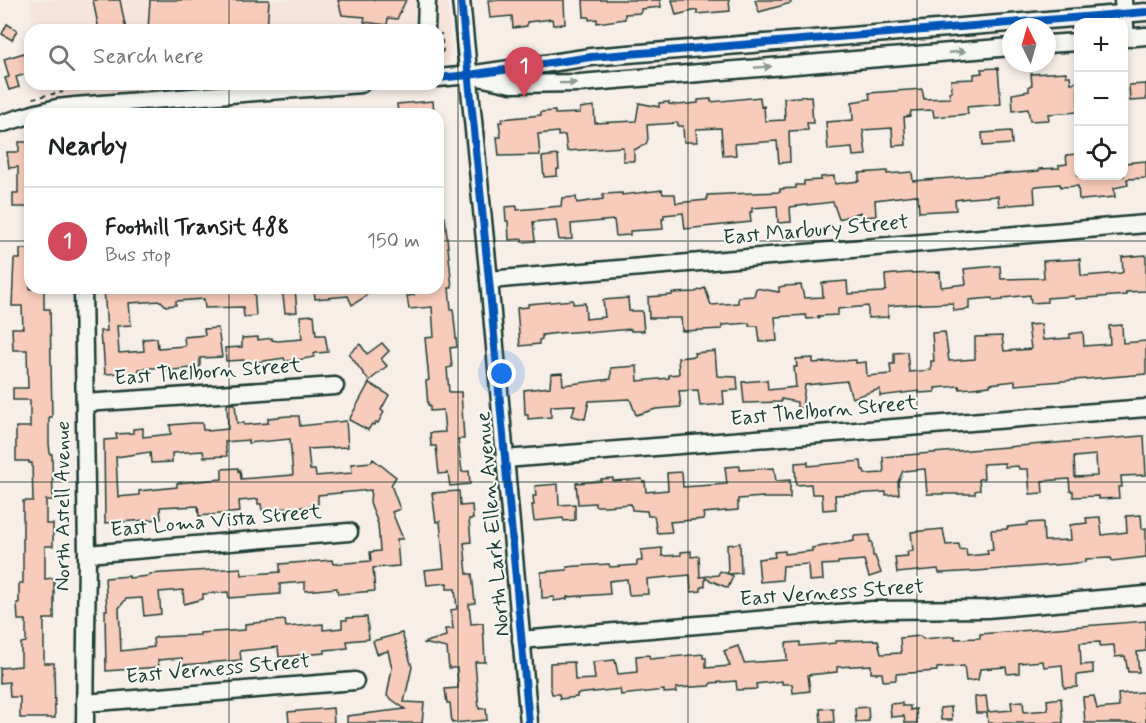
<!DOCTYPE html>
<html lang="en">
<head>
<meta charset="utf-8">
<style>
  :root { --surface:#fff; --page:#f2f2f2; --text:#202124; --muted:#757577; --line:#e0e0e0; --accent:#d1495b }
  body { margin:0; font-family:Mynerve,sans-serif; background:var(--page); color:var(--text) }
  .controls { position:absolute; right:18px; top:18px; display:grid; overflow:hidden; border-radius:12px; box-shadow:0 3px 9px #0003 }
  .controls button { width:54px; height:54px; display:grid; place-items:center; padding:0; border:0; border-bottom:2px solid var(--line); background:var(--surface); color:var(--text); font:30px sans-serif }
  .compass { position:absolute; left:1002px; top:18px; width:54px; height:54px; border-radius:50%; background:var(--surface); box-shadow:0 3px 9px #0003; rotate:355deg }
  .you { position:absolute; left:502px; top:374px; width:21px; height:21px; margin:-15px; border:4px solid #fff; border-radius:50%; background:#1a73e8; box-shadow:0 0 0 9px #1a73e833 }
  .badge { display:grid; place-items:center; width:39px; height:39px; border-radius:50%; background:var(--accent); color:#fff; font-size:20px; font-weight:700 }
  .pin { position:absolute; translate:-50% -50px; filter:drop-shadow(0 2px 3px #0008) }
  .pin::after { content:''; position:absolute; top:32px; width:21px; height:18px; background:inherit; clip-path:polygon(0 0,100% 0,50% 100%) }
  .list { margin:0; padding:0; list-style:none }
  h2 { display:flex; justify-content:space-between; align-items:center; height:78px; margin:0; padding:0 24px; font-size:26px }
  h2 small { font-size:20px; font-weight:400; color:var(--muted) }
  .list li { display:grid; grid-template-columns:39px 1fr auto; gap:18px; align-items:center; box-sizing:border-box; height:108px; padding:0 24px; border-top:2px solid var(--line) }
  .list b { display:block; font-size:22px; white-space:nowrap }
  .list p { margin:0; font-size:20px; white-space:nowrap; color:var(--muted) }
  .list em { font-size:20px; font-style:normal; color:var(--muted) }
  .icon { flex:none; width:33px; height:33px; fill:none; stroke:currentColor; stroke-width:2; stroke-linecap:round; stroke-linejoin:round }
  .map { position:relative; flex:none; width:1146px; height:723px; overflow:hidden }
  .search { position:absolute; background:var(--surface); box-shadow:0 3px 9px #0003; left:24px; top:24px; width:420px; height:66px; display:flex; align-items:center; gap:15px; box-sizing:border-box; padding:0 21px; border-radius:18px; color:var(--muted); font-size:22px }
  .panel { position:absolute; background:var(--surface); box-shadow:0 3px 9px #0003; left:24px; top:108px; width:420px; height:186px; border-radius:18px }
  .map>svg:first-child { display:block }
  .built { fill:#f7e4da }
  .building { fill:#f8ccba; stroke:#1f3d34; stroke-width:1.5; fill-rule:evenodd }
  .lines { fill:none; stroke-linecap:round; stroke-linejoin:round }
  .minor-casing { stroke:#1f3d34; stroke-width:21 }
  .path { stroke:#1f3d34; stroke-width:2; stroke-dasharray:4.5 4.5; stroke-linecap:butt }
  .minor { stroke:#f6f6f2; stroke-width:16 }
  .cycleway-casing { stroke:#f6f6f2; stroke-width:11 }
  .cycleway { stroke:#0057b8; stroke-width:8 }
  .oneway { fill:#8a9a93 }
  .grid { fill:none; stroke:#1f3d34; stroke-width:1.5; stroke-opacity:0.55 }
  .labels { text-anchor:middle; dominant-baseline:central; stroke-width:4.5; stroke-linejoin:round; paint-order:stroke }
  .street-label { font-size:21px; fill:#1f3d34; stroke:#f6f6f2 }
</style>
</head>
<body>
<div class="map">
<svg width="1146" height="723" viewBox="0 0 1146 723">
  <rect width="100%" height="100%" fill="#f6eee7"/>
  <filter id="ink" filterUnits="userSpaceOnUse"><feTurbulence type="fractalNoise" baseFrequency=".0167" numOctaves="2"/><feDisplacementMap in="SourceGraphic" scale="12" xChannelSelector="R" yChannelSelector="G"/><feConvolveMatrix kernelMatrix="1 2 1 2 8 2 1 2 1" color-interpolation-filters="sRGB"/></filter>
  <g filter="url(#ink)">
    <g class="built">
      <path d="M30,0H447L451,53L449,61L438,68V30H33Z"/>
      <path d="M39,84H258L69,99L41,104Z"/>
    </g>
    <g class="building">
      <path d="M93,0H120L126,30H99Z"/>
      <path d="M150,0H269L267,30H148Z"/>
      <path d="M338,0H406L397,19L388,18L387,25L364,22L365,17L342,15Z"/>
      <path d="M488,0H564L565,24L553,25L552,19L527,22V26L513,28L512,16L490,18Z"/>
      <path d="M583,0H660L661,7L641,9V13L625,14V19L597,23V19L589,20V17H584Z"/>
      <path d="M672,0H729L730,11L697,14V10L676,15Z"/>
      <path d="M755,0H790L791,3L759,12Z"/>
      <path d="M7,24L17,30L12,40L2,34Z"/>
      <path d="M24,53L30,73L16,77L19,87L9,90L5,78L9,77L4,59Z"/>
      <path d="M998,68L1001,104L967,107L968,114L934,117L933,110L911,111L910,116L904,117L906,145L893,146L892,128L863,130L866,155L853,156L852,148L828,150L826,122L853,120L852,102L870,99L869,93L922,89L924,99L950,98L949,92H952L951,80L974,79V74L982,73L981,69Z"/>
      <path d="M1066,72V76H1070L1071,83L1078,82V112L1048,114L1049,120L1030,121L1028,109L1013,111L1012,94L1029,91V86L1032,85L1031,74Z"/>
      <path d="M1146,84V100L1130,101L1129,85Z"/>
      <path d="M811,96L813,123H807L808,130L789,131L790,162L779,163L777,141L735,144L736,155L723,156L721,128L696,129L697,142H684L683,126H678V123L647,125L648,139L646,144L634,150V161H623V147L567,151L565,135L558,136V132L538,134L540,155L499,156L497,137H501L499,122H502V119L541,115V112L555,111V114L580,113V108L594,106L595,123L636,121L639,103L659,107V103L669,102V104L678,105L698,103V100L711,99V102L760,97L761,107L764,106L765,121L785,120L784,98Z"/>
      <path d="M433,101L434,114H398L397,104Z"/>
      <path d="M1011,131L1012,144L983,146L982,133Z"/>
      <path d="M19,142H30V207H13V193H18V167L9,168L7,152H19Z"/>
      <path d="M1078,154V176H1124V163L1146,161V178L1127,179L1128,185L1114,188L1115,197L1082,200L1079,199L1078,186L1061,187L1060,184L1037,186L1034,187L1035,203L999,206L998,196L969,198L955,200L956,210L919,212L918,196L915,195L875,200L876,216L862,217L861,212L839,219L833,202L790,207L791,222L778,223L777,206L752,208V212H750L751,222L685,229L683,213L664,215V219H662L663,229L630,231V235L616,236L614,220L571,224L572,239L559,240L556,220L533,222L535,241L522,242V239L509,240L508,221H506L505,207L517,206V210L561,206L562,198L576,197L577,203L603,199V194L622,193V195L662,190L663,194H675L676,203L707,200V195L780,192V189L796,188V185H804V181L821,180V177L834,176L835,184L859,181V173L887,171V174L912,172L913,181L1039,171V169L1059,168V165L1067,164L1066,155Z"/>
      <path d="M558,155L559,169H557V176L544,177L542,157Z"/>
      <path d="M445,217L452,288H449L451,309H453L457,347L450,348L452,367L447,368L449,392H461L464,439H458L462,472L469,471L470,484L450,486L448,473L439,474L436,446H431L430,433L445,432L443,410L430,411V405H428L426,381L429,380L425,338L434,337L432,307L409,309L407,296L414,295L413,288H438V218Z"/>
      <path d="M20,249H30V289L44,288V309H50L52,417H49V443L50,454H52L53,500H46V524H53V546H45V579L54,578V619H44V663H54L55,718H20V697H10L9,682L0,683V668L21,666V643L26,642V620H18L17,603H19V583H23V501H33L32,463H29V461H16V427H30V400H13V388H28L27,350H13L12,328H23L22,306H12L14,259H20Z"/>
      <path d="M1146,255V291L1126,292V295L1075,299L1074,296L1047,298V302L1031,303L1030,295L1003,298V300L993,301L992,298L969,300V309L954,311L953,303L900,305L888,306V317L868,318V306L838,309V315L818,316L819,318L807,319L806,315L775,317L777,341L760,342L758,326H749V323L722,325V329L682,331L681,318H649L648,297L672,295V293L695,292L705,288L711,305L738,303V297L754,296L756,288L779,292V287L784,286L801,285L804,298L823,297L822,283L847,281L848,294L883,292L886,290L885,275L907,273L940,272L941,287L966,284L964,269L997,266H1000L1001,279L1042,278H1044L1043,261L1080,259L1081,275L1084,276L1121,273L1123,272L1122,257Z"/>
      <path d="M104,288H254L256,316L244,317L243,307L205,308L204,299L176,301V305L166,306L161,301L129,303L131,325L117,326L119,353L144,351L143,339L157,338L158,348L185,346L184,337L205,335L204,329L218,328L222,357L200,358V367L164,371V367L139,369V372L105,374L103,345H101L100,331H107Z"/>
      <path d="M282,288H295L297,312L285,313Z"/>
      <path d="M314,288H371L365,297L352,305L348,296L315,299Z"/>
      <path d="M628,298L629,311H642L644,331H631V329L587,333V331L559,333L542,335V339L539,340V344L520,346L517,308L528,307V304L573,300V304L585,303L586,319L605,317L603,300Z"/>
      <path d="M314,315L316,335H325L328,352L316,353L314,354V357L298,360L285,361L284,358L244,364V360L226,361L225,348L242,347V338L258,337V340L272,338V340L278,341L302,339L300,316Z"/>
      <path d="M1041,324L1043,340L1070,338V334L1083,332L1084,346L1110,344L1109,326L1122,325L1123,343L1146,341V374L1015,385V381L990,384V386L972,388L960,389L959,386L935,388V392L919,393V391L880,396V389L852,398L847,381L805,385L802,408H797V402L781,399V402L744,403L742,382L767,380L768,390L796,387L794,367H797L796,359L813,358V363L856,360V363L866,362L867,376L891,374L890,364H894V353L907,352L909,372L931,370V361H934L932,333L945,332L949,361L975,359V337L1002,336L1004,351L1031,349L1028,325Z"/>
      <path d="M382,343L389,351L381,359L387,366L369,381L349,354L360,344L367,354Z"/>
      <path d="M715,351L717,376L737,377L738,390L723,391L724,404L700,406L698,390L679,391L681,407L656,409L636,415L630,399L589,401L585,419L572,416L575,405L551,406V417L528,419V415H525L524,390L550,387L551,374L562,373L563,385L611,379V368L637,366L638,381L669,378V375L679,374L678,358L695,356L694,353Z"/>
      <path d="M369,383L389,395L381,410L384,412L378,423L376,422L374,425L372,424L368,430L349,420Z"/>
      <path d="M227,404H235L237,423H244V425L268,423V418L288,416H299L300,426L346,421L348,447L308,449L310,470H315L316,476L352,473L351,464L371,462L373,459L396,477L391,485L400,509L392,512L403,539H397L399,566L373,568L375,591L338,594L337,588L305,591V582L280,584V594L229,598L228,592L203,594V599L184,604L183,590L159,592L161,614L144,616L142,598L126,599L119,608L121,651L154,647L153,639L157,637L200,635V633L245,630V624L285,620L286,627L323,624V630L342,628V620H347V618L367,617L369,639L347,641L348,648L325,650V653L279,657L278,647L240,651L241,660L182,665V658L158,660L159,667L106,671L105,610H107L105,578L129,576V578L149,576V574L241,568L242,575L280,572V564L332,560L333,564L371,561L370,552L380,551L378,524L370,502L371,490L318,495V506L262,510L261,504H258V499L239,501L240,512L199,516L198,506L179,507V506L160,507L161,519L105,523L104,440L117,439L116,434L133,433V429L143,428V437L171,434L170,425L193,423H202L203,430H208V431L228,429ZM290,439L293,475L241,479L240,470L238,471V468L222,469V479L177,483V487L139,491V495L118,497L116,457L150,452L151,463L172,462V453L203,451L204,457L227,456L225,442L248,440V443Z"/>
      <path d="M1142,436H1144L1146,475L1121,476L1122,487H1118L1119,498L1099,499V496L1073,497V491H1070L1069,479L1042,481L1043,493L1030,494L1028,469H1019L1018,466L1005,467V463L983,464L984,479H979L980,490L975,491V494H927L925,469L903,471L898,482L899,494L886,495V492L835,495L836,509L823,510L822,494H812L811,484L796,485L795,463L808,462V466L861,461L862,470H864L865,474L884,473L883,457ZM1096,455L1097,476L1075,477L1074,457Z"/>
      <path d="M740,466V470L774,468L776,481L790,480V498H763V497L738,499V510L703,513L704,519L670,522L672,532L657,533L654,516H648L647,511L632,510L631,504L605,506H595V503L578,504L576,483L601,481V479L613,478V481L642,479L643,482H645L646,492L668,490L667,473L682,472L683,487L727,484L725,467Z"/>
      <path d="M558,484L559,505L575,504V520L564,521L563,518L534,521L532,505H534L533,496H536L535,486Z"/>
      <path d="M459,491L460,506L472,505L473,519H469L471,542L464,543L467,574H472L475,603L469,604L471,624L483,623L485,662H475L479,709L486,708L487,720L452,723L450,703H447L445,689L458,688L457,668H449L447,648L423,643L446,636L445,629H453L451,610L457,609L455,589H447V583L427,585L425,570L444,568L440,521L436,522L432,493Z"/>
      <path d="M1141,515L1142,529L1146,528V557L1112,561L1111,558L1086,559V562L1067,564L977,571L942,573H939L938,569L897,573L895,557L908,556L907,552L913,551L911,532L943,529L946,545L959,544L960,550L966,549L967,556L988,554L987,550H993L991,530L1007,529V527L1027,525V523L1043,522L1044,541L1071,540L1070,525L1087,523L1086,518L1100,517L1102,535L1127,532L1126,516Z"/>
      <path d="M870,535V542H872L873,556H875L881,573L869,577L864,560L838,562V564L822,565L823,580L809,581L808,564L783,566L782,580L760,582L758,559L775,557L774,552L785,551V554L812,551V548L854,541V536Z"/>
      <path d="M740,543L741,573L729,574L733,576L728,588L705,578V586L701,587V591L691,592L690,575L647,579L648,594L629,595L627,579L609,581L610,594L567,597V599L554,601V597L542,598L541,572L567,570V567L578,566L609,564L610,567L637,565V561H642L641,550L662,548V556L681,555V552L691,551V557L699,556L700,577L718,575L720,571L728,574L727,545Z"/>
      <path d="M1146,621V651L1137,652L1139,672H1128L1125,656L1115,657L1114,645L1100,646V642L1080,643L1081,665L1093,664V673L1077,675V687L1064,688L1062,665L1044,667L1043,661L1019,663V673L1007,674L1006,667L980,669L978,680L966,681L964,666L937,668V671L896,674V680L883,681L882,673H871V665L837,667V672L808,675L810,691L793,693L792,684H782V681L756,684L757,689L737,690L736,681L711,683L709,686L676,688L677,692L664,693V690L621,695L620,689L577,694V697L560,699L559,694H552L550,685V663L574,662L575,680L595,679L593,662L615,660L618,674L637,672L636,656L649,655L650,659L703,654V658H706V668L730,666L724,651L738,646L744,663L787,660L786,643L800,642V646L836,643V641L878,640L881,654L901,653L900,638L920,636L923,639L955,636V639L980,638V634Z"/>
      <path d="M402,633L412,667L404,702L424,703L422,723H347V716L405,709L387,696L392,668L388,651L377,654L373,641Z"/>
      <path d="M1143,692L1144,707L1146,706V723H1085L1083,697L1094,696L1097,709L1119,707L1118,694Z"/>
      <path d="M986,696L988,712L1012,710L1011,702L1023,701L1024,712L1048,710L1047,700L1061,698L1063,723H988L987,713H976L975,700V697Z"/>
      <path d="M902,703V706H910V710L916,709L917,723H905L904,716L891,717L890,704Z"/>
      <path d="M868,707L869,721L856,722L855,708Z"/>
      <path d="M951,707L952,720H941L940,708Z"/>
      <path d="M333,708L334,723H289L288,712Z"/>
      <path d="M833,708L834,722L821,723L820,709Z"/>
    </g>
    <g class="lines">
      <g class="minor-casing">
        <g id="minor">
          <path d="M461,0L489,280L529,723"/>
          <path d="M1123,0L1126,38"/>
          <path d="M426,30L427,0"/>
          <path d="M1124,38L1146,36"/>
          <path d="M1047,44L1078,42"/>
          <path d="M479,77L511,84L580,83L1011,47"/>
          <path d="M438,78L469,75L591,57L1146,12"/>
          <path d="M33,114L57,108L75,106L361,84"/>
          <path d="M0,124L30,115"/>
          <path d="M489,280L1146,224"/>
          <path d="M83,288L87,554L85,723"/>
          <path d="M85,403L335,386"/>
          <path d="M505,459L1146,408"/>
          <path d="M87,554L349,532"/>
          <path d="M521,640L873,610L987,609L1146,595"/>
          <path d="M85,703L355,681"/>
        </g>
      </g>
      <g class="path">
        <path d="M438,61L443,50L441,33"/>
        <path d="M33,98L63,92"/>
      </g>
      <use href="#minor" class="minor"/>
      <g class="cycleway-casing">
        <g id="cycleway">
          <path d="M461,0L489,280L529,723"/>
          <path d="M438,78L469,75L591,57L1146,12"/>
        </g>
      </g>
      <use href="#cycleway" class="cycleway"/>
    </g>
    <defs><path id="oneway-solid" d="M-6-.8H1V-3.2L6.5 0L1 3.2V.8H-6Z" transform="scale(1.5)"/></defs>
    <g class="oneway">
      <use href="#oneway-solid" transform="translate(957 52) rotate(-5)"/>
      <use href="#oneway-solid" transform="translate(763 67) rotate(-5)"/>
      <use href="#oneway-solid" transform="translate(568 83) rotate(-1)"/>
    </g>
  </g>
  <path class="grid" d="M229,0V30M458,0V723M688,0V723M917,0V723M229,84V114M0,241H30M438,241H1146M229,288V723M0,482H1146"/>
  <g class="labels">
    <g class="street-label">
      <text transform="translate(816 230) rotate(-5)">East Marbury Street</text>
      <text transform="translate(208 372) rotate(-4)">East Thelborn Street</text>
      <text transform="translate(824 411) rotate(-5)">East Thelborn Street</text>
      <text transform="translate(63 506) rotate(-90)">North Astell Avenue</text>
      <text transform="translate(216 521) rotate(-5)">East Loma Vista Street</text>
      <text transform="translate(493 524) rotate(-95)">North Lark Ellen Avenue</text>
      <text transform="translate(832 593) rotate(-4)">East Verness Street</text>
      <text transform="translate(218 669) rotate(-5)">East Verness Street</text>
    </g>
  </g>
</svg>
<div class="controls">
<button>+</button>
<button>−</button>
<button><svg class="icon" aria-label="locate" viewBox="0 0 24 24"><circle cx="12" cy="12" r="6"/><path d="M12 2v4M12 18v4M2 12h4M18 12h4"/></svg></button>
</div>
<svg class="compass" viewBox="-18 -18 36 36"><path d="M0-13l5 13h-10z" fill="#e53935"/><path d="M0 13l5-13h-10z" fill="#757577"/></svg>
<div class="you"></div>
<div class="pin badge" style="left:524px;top:97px">1</div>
<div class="search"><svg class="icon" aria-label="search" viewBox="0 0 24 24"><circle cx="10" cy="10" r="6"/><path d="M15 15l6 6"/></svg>Search here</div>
<section class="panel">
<h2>Nearby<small></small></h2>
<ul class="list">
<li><span class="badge">1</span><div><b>Foothill Transit 488</b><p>Bus stop</p></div><em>150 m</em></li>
</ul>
</section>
</div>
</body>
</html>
